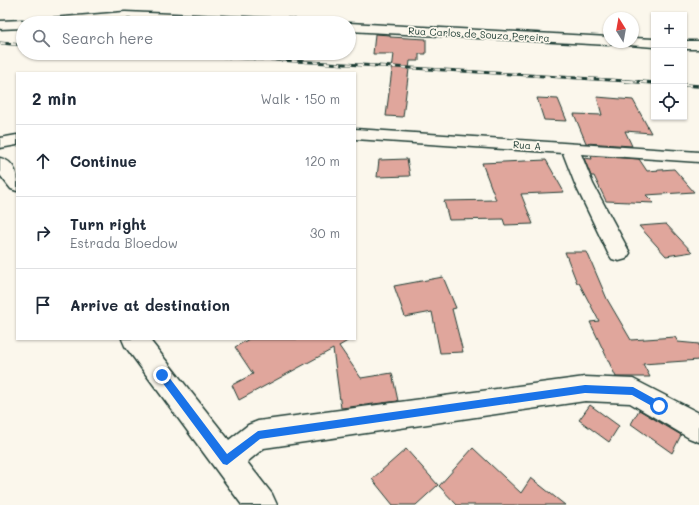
<!DOCTYPE html>
<html lang="en">
<head>
<meta charset="utf-8">
<style>
  :root { --surface:#fff; --page:#f2f2f3; --text:#1f2937; --muted:#747a83; --line:#e0e1e3 }
  body { margin:0; font-family:Mali,sans-serif; background:var(--page); color:var(--text) }
  .controls { position:absolute; right:12px; top:12px; display:grid; overflow:hidden; border-radius:0px; box-shadow:0 1px 3px #0004 }
  .controls button { width:36px; height:36px; display:grid; place-items:center; padding:0; border:0; border-bottom:1px solid var(--line); background:var(--surface); color:var(--text); font:20px sans-serif }
  .compass { position:absolute; left:603px; top:12px; width:36px; height:36px; border-radius:50%; background:var(--surface); box-shadow:0 1px 3px #0004; rotate:349deg }
  .stop { position:absolute; width:12px; height:12px; margin:-9px; border:3px solid #1a73e8; border-radius:50%; background:#fff }
  .stop.end { background:#1a73e8; border-color:#fff; box-shadow:0 1px 4px #0008 }
  .list { margin:0; padding:0; list-style:none }
  h2 { display:flex; justify-content:space-between; align-items:center; height:52px; margin:0; padding:0 16px; font-size:17px }
  h2 small { font-size:13px; font-weight:400; color:var(--muted) }
  .list li { display:grid; grid-template-columns:26px 1fr auto; gap:12px; align-items:center; box-sizing:border-box; height:72px; padding:0 16px; border-top:1px solid var(--line) }
  .list b { display:block; font-size:15px; white-space:nowrap }
  .list p { margin:0; font-size:13px; white-space:nowrap; color:var(--muted) }
  .list em { font-size:13px; font-style:normal; color:var(--muted) }
  .icon { flex:none; width:22px; height:22px; fill:none; stroke:currentColor; stroke-width:2; stroke-linecap:round; stroke-linejoin:round }
  .map { position:relative; flex:none; width:699px; height:505px; overflow:hidden }
  .search { position:absolute; background:var(--surface); box-shadow:0 1px 3px #0004; left:16px; top:16px; width:340px; height:44px; display:flex; align-items:center; gap:10px; box-sizing:border-box; padding:0 14px; border-radius:22px; color:var(--muted); font-size:15px }
  .panel { position:absolute; background:var(--surface); box-shadow:0 1px 3px #0004; left:16px; top:72px; width:340px; height:268px; border-radius:0px }
  .map>svg:first-child { display:block }
  .building { fill:#e0a69c; stroke:#1f3d34 }
  .lines { fill:none; stroke-linecap:round; stroke-linejoin:round }
  .minor-casing { stroke:#1f3d34; stroke-width:3 }
  .minor { fill:#fbf7ec; fill-rule:evenodd }
  .rail-far1-casing { stroke:#1f3d34; stroke-width:3 }
  .rail-casing { stroke:#1f3d34; stroke-width:3.5 }
  .rail-far1 { stroke:#fbf7ec; stroke-width:2; stroke-dasharray:5.5; stroke-linecap:butt }
  .rail { stroke:#fbf7ec; stroke-width:2.5; stroke-dasharray:7; stroke-linecap:butt }
  .route { fill:#1a73e8 }
  .labels { text-anchor:middle; dominant-baseline:central; stroke-width:3.5; stroke-linejoin:round; paint-order:stroke }
  .far-street-label { font-size:10px; fill:#1f3d34; stroke:#fbf7ec }
</style>
</head>
<body>
<div class="map">
<svg width="699" height="505" viewBox="0 0 699 505">
  <rect width="100%" height="100%" fill="#fbf7ec"/>
  <filter id="ink" filterUnits="userSpaceOnUse"><feTurbulence type="fractalNoise" baseFrequency=".025" numOctaves="2"/><feDisplacementMap in="SourceGraphic" scale="8" xChannelSelector="R" yChannelSelector="G"/><feConvolveMatrix kernelMatrix="1 2 1 2 8 2 1 2 1" color-interpolation-filters="sRGB"/></filter>
  <g filter="url(#ink)">
    <g class="building">
      <path d="M375,34L390,35V37L426,39V54H419V61H410L403,117L386,116L394,54H373Z"/>
      <path d="M597,97L633,100L651,133L625,131L632,146L586,143L574,114L602,115Z"/>
      <path d="M537,98L558,99L567,121L544,120Z"/>
      <path d="M591,156L639,159L647,171L674,169L694,192L646,195L654,203L606,201L594,176H591L584,158L592,159Z"/>
      <path d="M407,159L410,176L377,177L379,160Z"/>
      <path d="M546,160L564,192L521,194L533,224L505,225L503,219L449,220L444,201L496,200L482,163Z"/>
      <path d="M666,224L692,252L666,256L639,226Z"/>
      <path d="M565,252H587L607,299L631,340L675,337L678,342L699,344V360L643,364L650,377H616L590,322L599,321L579,283H577Z"/>
      <path d="M443,277L456,308L452,309L463,352L440,353L432,312L405,317L394,286Z"/>
      <path d="M249,339H351L339,346L361,378L392,373L398,401L341,408L333,349L239,400L232,385L253,374L235,347Z"/>
      <path d="M590,405L619,426L609,442L579,420Z"/>
      <path d="M639,410L681,435L672,453L631,424Z"/>
      <path d="M473,448L521,493L531,478L565,505H457L439,486Z"/>
      <path d="M406,449L438,485L416,505H393L372,479Z"/>
    </g>
    <g class="lines">
      <g class="minor-casing">
        <g id="minor">
          <path d="M125,12L291,19L295,20L297,23H232L125,18L77,23H34L36,20L40,19Z"/>
          <path d="M23,20L28,23H23V28L0,29V21Z"/>
          <path d="M349,23L609,37V42H615L609,45L349,31Z"/>
          <path d="M633,38L654,39V47L629,45L627,42H633Z"/>
          <rect x="684" y="41" width="15" height="8"/>
          <path d="M355,129L699,152V162L581,154L593,184L630,253L626,259L619,261L612,259L608,253L575,184L563,153L355,139Z"/>
          <path d="M17,135V145L0,148V138Z"/>
          <path d="M0,158C17,162 17,176 17,191L11,189L0,175Z"/>
          <path d="M122,339H149L229,440L248,425L258,421L585,377L633,379L699,413V442L689,438L630,403L585,401L264,448L247,462L272,494L277,505H242L125,346Z"/>
        </g>
      </g>
      <use href="#minor" class="minor"/>
      <g class="rail-far1-casing">
        <g id="rail-far1">
          <path d="M0,43L23,45"/>
          <path d="M160,53L643,82"/>
        </g>
      </g>
      <g class="rail-casing">
        <g id="rail">
          <path d="M626,81L654,83"/>
          <path d="M684,85L699,86"/>
        </g>
      </g>
      <use href="#rail-far1" class="rail-far1"/>
      <use href="#rail" class="rail"/>
    </g>
  </g>
  <path class="route" d="M162,371L165,372L227,454L258,431L585,385L633,387L662,403L663,406L662,409L659,410L632,395L585,393L260,439L227,465L223,464L159,378V372Z"/>
  <g class="labels">
    <g class="far-street-label">
      <text transform="translate(479 34) rotate(3)">Rua Carlos de Souza Pereira</text>
      <text transform="translate(527 145) rotate(4)">Rua A</text>
    </g>
  </g>
</svg>
<div class="controls">
<button>+</button>
<button>−</button>
<button><svg class="icon" aria-label="locate" viewBox="0 0 24 24"><circle cx="12" cy="12" r="6"/><path d="M12 2v4M12 18v4M2 12h4M18 12h4"/></svg></button>
</div>
<svg class="compass" viewBox="-18 -18 36 36"><path d="M0-13l5 13h-10z" fill="#e53935"/><path d="M0 13l5-13h-10z" fill="#747a83"/></svg>
<div class="stop" style="left:659px;top:406px"></div>
<div class="stop end" style="left:162px;top:375px"></div>
<div class="search"><svg class="icon" aria-label="search" viewBox="0 0 24 24"><circle cx="10" cy="10" r="6"/><path d="M15 15l6 6"/></svg>Search here</div>
<section class="panel">
<h2>2 min<small>Walk · 150 m</small></h2>
<ul class="list">
<li><svg class="icon" aria-label="ahead" viewBox="0 0 24 24"><path d="M12 20V5M6 11l6-6 6 6"/></svg><div><b>Continue</b></div><em>120 m</em></li>
<li><svg class="icon" aria-label="right" viewBox="0 0 24 24"><path d="M7 20v-9h11M14 6l5 5-5 5"/></svg><div><b>Turn right</b><p>Estrada Bloedow</p></div><em>30 m</em></li>
<li><svg class="icon" aria-label="arrive" viewBox="0 0 24 24"><path d="M6 21V4h12l-3 4 3 4H6"/></svg><div><b>Arrive at destination</b></div></li>
</ul>
</section>
</div>
</body>
</html>
